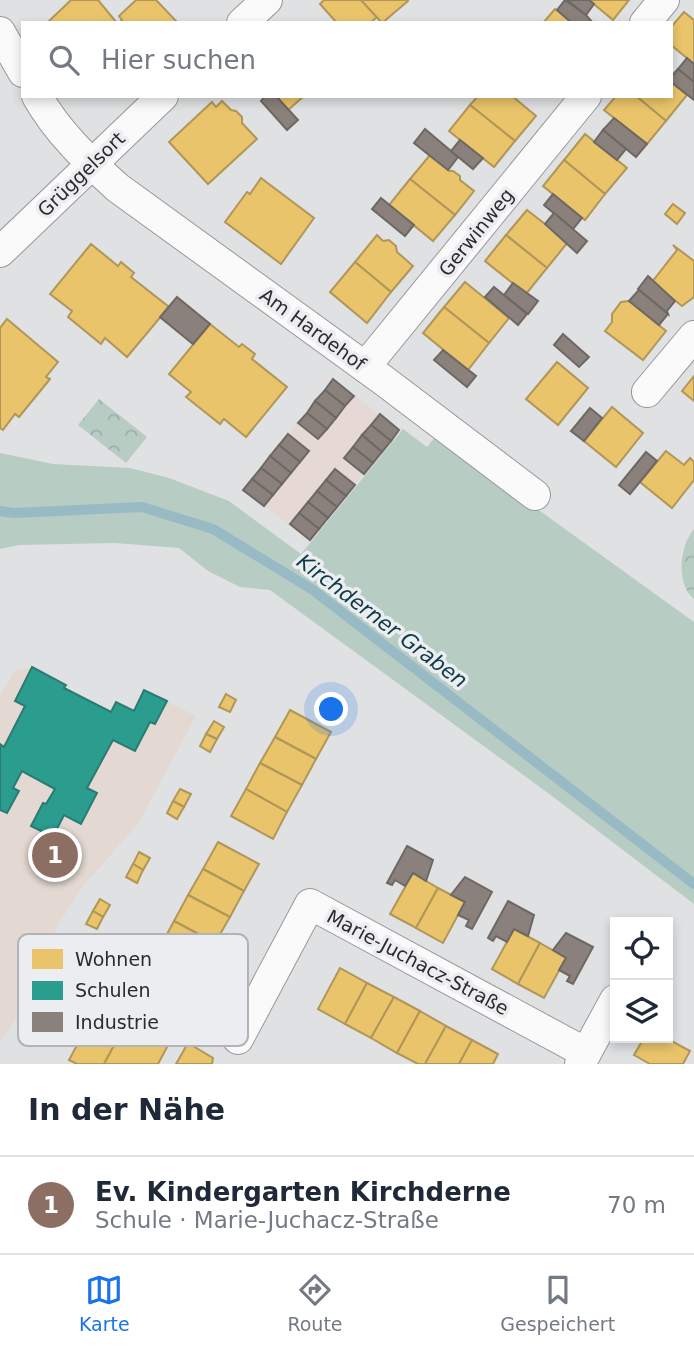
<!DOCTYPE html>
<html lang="de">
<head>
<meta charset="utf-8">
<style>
  :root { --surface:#fff; --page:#f6f6f7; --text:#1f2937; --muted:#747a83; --line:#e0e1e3; --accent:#1a73e8 }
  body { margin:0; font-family:"DejaVu Sans",sans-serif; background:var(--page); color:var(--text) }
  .controls { position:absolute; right:21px; bottom:21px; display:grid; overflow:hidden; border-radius:0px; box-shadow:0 4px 10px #0003 }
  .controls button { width:63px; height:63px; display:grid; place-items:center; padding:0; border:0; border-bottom:2px solid var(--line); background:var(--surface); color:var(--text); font:35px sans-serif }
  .you { position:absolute; left:332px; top:710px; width:24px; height:24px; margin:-18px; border:5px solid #fff; border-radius:50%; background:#1a73e8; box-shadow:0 0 0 10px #1a73e833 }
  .badge { display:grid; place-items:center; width:46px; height:46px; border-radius:50%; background:var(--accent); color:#fff; font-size:23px; font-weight:700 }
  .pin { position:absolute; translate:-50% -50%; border:4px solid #fff; box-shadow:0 2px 7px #0006 }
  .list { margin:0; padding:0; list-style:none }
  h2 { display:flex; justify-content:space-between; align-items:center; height:91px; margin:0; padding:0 28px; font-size:30px }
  h2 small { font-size:23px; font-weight:400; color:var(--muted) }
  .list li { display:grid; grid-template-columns:46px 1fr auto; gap:21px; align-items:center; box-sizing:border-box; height:98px; padding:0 28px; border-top:2px solid var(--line) }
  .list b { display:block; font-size:26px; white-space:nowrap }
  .list p { margin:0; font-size:23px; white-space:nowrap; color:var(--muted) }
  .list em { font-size:23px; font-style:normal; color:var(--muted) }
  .icon { flex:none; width:38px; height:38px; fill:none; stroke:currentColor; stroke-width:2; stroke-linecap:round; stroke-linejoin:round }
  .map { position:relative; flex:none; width:694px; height:1064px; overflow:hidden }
  .search { position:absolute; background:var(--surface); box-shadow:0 4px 10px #0003; left:21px; right:21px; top:21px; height:77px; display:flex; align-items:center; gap:18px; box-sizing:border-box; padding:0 24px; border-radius:0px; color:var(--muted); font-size:26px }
  .sheet { height:189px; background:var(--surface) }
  nav { display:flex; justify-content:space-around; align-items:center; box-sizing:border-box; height:98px; border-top:2px solid var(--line); background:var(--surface); font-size:19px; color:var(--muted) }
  nav a { display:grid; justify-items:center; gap:4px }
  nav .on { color:var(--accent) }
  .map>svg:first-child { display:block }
  .industrial { fill:#e5d8d5 }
  .education { fill:#e3d9d2 }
  .green { fill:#b7ccc3 }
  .forest { fill:url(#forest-crowns) }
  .homes { fill:#e9c46a; stroke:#b09658; stroke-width:2 }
  .schools { fill:#2a9d8f; stroke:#2b7b72; stroke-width:2 }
  .industry { fill:#8a817c; stroke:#6e6864; stroke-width:2 }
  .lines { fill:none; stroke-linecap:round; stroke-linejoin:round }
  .stream { stroke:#97bac5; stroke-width:10 }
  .street-casing { stroke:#979899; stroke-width:32 }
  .street { stroke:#fafafb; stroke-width:30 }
  .labels { text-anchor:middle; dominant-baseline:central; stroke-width:7; stroke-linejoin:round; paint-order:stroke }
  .street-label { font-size:19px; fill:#2c2c2d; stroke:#ecedf0 }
  .water-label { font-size:21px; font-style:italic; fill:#0c3b46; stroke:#ecedf0 }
  .key { fill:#ecedf0; stroke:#b2b3b6; stroke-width:2 }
  .key-label { font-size:19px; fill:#2c2c2d }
</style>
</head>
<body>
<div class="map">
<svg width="694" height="1064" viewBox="0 0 694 1064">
  <defs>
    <pattern id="forest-crowns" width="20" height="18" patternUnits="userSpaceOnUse" patternTransform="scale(1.75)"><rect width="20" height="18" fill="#b7ccc3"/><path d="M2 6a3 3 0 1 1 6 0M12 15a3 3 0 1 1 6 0" fill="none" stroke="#9eafa8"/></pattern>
  </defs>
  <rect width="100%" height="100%" fill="#e0e1e2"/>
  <path class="industrial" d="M333,379L399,430L310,540L243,490Z"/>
  <path class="education" d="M32,667L66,685L65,688L111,712L116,702L134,710L144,690L196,716L138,824L83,886L59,923L18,1016L0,1042V696L14,671Z"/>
  <path class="green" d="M403,429L427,447L436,436L694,622V904L548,793L270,590L240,587L208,571L179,548L115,543L19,545L0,549V453L53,464L130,468L169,478L229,501L301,554Z"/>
  <g class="forest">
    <path d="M99,399L147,437L126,463L78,425Z"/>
    <path d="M694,529V599C675,584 680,545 694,529Z"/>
  </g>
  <g class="homes">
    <path d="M71,0H98L117,23H47Z"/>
    <path d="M136,0H156L178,23H119L122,20L119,16Z"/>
    <path d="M324,0H361L377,17L370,23H337L320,4Z"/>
    <path d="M361,0H407L408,1L382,23Z"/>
    <path d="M589,0H629L613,20Z"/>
    <path d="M555,9L557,10L572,23H543Z"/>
    <path d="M684,12L694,20V64L671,45V27Z"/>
    <path d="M671,82L687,95L666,121L636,96H671Z"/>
    <path d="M276,96H304L288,110Z"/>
    <path d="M478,96H512L536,116L515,141L470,105Z"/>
    <path d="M616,96H636L666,121L647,144L604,110Z"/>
    <path d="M222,101L231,110L236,111L242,117V123L257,139L208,184L169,142L212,102L216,107Z"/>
    <path d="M470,105L515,141L494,167L449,131Z"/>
    <path d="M585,134L627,168L605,194L564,160Z"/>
    <path d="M430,155L450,171H453L460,176V180L474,191L455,215L410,179Z"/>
    <path d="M564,160L605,194L585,220L543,186Z"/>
    <path d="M261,178L314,218L281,264L225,222L247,192L250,194Z"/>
    <path d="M410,179L455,215L433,241L389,205Z"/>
    <path d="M673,204L685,213L677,224L665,214Z"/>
    <path d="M527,210L568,242L547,268L506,235Z"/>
    <path d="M377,235L383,241L389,240L396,246L397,252L413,266L391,292L355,262Z"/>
    <path d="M506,235L547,268L526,294L485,261Z"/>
    <path d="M91,244L118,266L121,262L134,273L131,277L169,307L127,357L105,338L101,344L68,317L72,311L50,294Z"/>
    <path d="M673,245L694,261V297L682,306L652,282L677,250Z"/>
    <path d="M355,262L391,292L367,323L330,292Z"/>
    <path d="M465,282L509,318L489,343L444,307Z"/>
    <path d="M629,301L666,331L643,360L605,331L612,322V314L621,302Z"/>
    <path d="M444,307L489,343L468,370L423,333Z"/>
    <path d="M7,319L58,362L46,377L50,379L19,417L15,414L3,430L0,428V328Z"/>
    <path d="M210,324L239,347L242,344L255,354L252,359L287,387L246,437L224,419L220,424L186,397L191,392L169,374Z"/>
    <path d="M557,362L588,388L558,425L526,399Z"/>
    <path d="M694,376V401L682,391Z"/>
    <path d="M612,407L643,433L616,467L584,441Z"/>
    <path d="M666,451L684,465L690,458L694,462V480L672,508L640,482Z"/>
    <path d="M226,694L236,700L230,712L219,707Z"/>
    <path d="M290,710L331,732L316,759L275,737Z"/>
    <path d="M214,721L224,727L217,739L206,734Z"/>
    <path d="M206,734L217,739L210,752L200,746Z"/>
    <path d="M275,737L316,759L302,785L260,763Z"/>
    <path d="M260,763L302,785L287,812L246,789Z"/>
    <path d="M180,789L191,794L184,807L173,801Z"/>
    <path d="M246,789L287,812L273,839L231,816Z"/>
    <path d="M173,801L184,807L177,819L167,813Z"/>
    <path d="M218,842L259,864L244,891L203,869Z"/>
    <path d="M139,852L150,858L143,870L133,864Z"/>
    <path d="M133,864L143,870L137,883L126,877Z"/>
    <path d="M203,869L244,891L230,917L188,895Z"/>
    <path d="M413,873L438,888L416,928L390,914Z"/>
    <path d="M438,888L465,902L443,943L416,928Z"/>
    <path d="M188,895L230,917L215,943L174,921Z"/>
    <path d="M100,899L110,905L103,917L93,911Z"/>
    <path d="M93,911L103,917L97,929L86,924Z"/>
    <path d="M174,921L215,943L201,970L160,947Z"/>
    <path d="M514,929L540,943L518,984L492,969Z"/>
    <path d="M540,943L566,958L544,998L518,984Z"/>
    <path d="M340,968L367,983L345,1024L318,1009Z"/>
    <path d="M367,983L394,997L371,1038L345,1024Z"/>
    <path d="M87,989L112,1003L109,1022L123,1029L104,1064H77L69,1060L83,1034L67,1026Z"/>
    <path d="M394,997L420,1011L397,1053L371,1038Z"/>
    <path d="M420,1011L446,1026L425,1064H418L397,1053Z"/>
    <path d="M147,1021L173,1036L158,1064H104L123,1029L134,1036Z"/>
    <path d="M446,1026L472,1040L459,1064H425Z"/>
    <path d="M644,1038H666L690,1051L683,1064H650L634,1055Z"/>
    <path d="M472,1040L498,1054L493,1064H459Z"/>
    <path d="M188,1043L213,1058L212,1064H176Z"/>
  </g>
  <path class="schools" d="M32,667L66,685L64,688L111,712L116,702L134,711L144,690L167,701L155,724L150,722L135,751L113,740L87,788L97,793L81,824L64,815L53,837L31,826L43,803L46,804L55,789L22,771L13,788L19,791L7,813L0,810V744L4,747L25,706L15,701Z"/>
  <g class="industry">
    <path d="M565,0L586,15L593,23H572L557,10Z"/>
    <path d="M567,0H589L594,4L586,15Z"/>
    <path d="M687,58L694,64V82L678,69Z"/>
    <path d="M678,69L694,82V100L671,82V77Z"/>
    <path d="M265,96H276L298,120L287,130L261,101Z"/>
    <path d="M614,118L647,144L636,157L603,130Z"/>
    <path d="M425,129L458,157L448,170L414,143Z"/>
    <path d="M603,130L626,149L617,160L594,142Z"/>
    <path d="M460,140L483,158L473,169L451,151Z"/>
    <path d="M553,194L582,218L573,229L544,205Z"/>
    <path d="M381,198L414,225L405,236L372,209Z"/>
    <path d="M554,213L587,241L577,253L545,224Z"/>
    <path d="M648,276L675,301L667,311L668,314L638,289Z"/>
    <path d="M513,283L538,301L528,314L504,295Z"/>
    <path d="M494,287L527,314L518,325L485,297Z"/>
    <path d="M639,290L668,314L659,325L629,301Z"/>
    <path d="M177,297L210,324L193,344L160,317Z"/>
    <path d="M563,334L589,357L579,367L554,345Z"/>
    <path d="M443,350L476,376L467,387L434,360Z"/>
    <path d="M333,379L354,396L345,406L325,390Z"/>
    <path d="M325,390L345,406L336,418L315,401Z"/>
    <path d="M315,401L336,418L327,429L307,413Z"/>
    <path d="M590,408L602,418L584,441L571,431Z"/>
    <path d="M307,413L327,429L318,439L298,423Z"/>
    <path d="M380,414L399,430L391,441L371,425Z"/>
    <path d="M371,425L391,441L382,452L362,435Z"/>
    <path d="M288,434L309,451L300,462L279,445Z"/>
    <path d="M362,435L382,452L373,463L353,447Z"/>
    <path d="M279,445L300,462L291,473L270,456Z"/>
    <path d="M353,447L373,463L364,474L344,458Z"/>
    <path d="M646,452L657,461L630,494L619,485Z"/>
    <path d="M270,456L291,473L282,484L261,468Z"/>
    <path d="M261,468L282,484L273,495L252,479Z"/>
    <path d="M335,469L355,485L346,496L326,480Z"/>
    <path d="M252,479L273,495L264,506L243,490Z"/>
    <path d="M326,480L346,496L337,507L317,491Z"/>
    <path d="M317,491L337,507L328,518L308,502Z"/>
    <path d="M308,502L328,518L319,529L299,513Z"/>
    <path d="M299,513L319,529L310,540L290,524Z"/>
    <path d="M407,846L433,860L426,881L413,873L405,886L395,880L392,885L387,883Z"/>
    <path d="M465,877L492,892L472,929L466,926L469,920L458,915L465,902L451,895Z"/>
    <path d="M508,901L534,915L528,936L514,929L507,942L496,936L493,941L488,938Z"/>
    <path d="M566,933L593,947L573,984L567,981L570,976L559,970L566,958L553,950Z"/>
  </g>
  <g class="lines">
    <path class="stream" d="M0,511L13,513L142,507L213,529L313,590L694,884"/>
    <g class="street-casing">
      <g id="street">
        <path d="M242,23L267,0"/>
        <path d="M645,23L664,0"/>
        <path d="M0,32L23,72"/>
        <path d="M37,96C57,132 88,161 118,188L383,380L535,495"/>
        <path d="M0,252L163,96"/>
        <path d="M365,367L586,96"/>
        <path d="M647,392L694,336"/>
        <path d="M238,1039L310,904L586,1053"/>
        <path d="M580,1064L615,1000"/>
      </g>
    </g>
    <use href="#street" class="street"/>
  </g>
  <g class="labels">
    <g class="street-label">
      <text transform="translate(81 174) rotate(-44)">Grüggelsort</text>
      <text transform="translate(476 232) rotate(-51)">Gerwinweg</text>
      <text transform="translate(313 329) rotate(36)">Am Hardehof</text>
      <text transform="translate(418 962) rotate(28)">Marie-Juchacz-Straße</text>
    </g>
    <g class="water-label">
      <text transform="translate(382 621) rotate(37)">Kirchderner Graben</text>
    </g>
  </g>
  <rect x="18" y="934" width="230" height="112" rx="10" class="key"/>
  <rect x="32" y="949" width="31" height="20" fill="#e9c46a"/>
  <rect x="32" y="981" width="31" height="19" fill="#2a9d8f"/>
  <rect x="32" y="1012" width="31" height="20" fill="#8a817c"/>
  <g class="key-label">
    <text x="75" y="966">Wohnen</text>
    <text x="75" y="997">Schulen</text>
    <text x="75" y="1029">Industrie</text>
  </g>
</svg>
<div class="controls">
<button><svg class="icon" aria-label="locate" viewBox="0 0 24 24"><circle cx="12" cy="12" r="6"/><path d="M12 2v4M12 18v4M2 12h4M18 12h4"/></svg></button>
<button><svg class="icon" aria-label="layers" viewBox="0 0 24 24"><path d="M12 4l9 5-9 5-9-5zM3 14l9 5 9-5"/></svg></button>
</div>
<div class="you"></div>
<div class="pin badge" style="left:55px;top:855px;background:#8d6e63">1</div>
<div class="search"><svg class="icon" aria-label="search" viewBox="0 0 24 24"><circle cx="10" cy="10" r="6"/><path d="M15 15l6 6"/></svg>Hier suchen</div>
</div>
<section class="sheet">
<h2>In der Nähe<small></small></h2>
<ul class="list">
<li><span class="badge" style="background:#8d6e63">1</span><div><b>Ev. Kindergarten Kirchderne</b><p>Schule · Marie-Juchacz-Straße</p></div><em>70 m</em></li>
</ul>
</section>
<nav>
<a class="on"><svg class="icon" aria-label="map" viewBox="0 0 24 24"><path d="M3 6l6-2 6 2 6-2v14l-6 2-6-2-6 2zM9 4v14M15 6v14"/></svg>Karte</a>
<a><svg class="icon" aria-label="directions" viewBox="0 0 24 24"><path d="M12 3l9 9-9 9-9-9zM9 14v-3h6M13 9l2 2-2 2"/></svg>Route</a>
<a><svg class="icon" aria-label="saved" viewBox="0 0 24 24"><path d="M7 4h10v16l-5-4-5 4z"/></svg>Gespeichert</a>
</nav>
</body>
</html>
